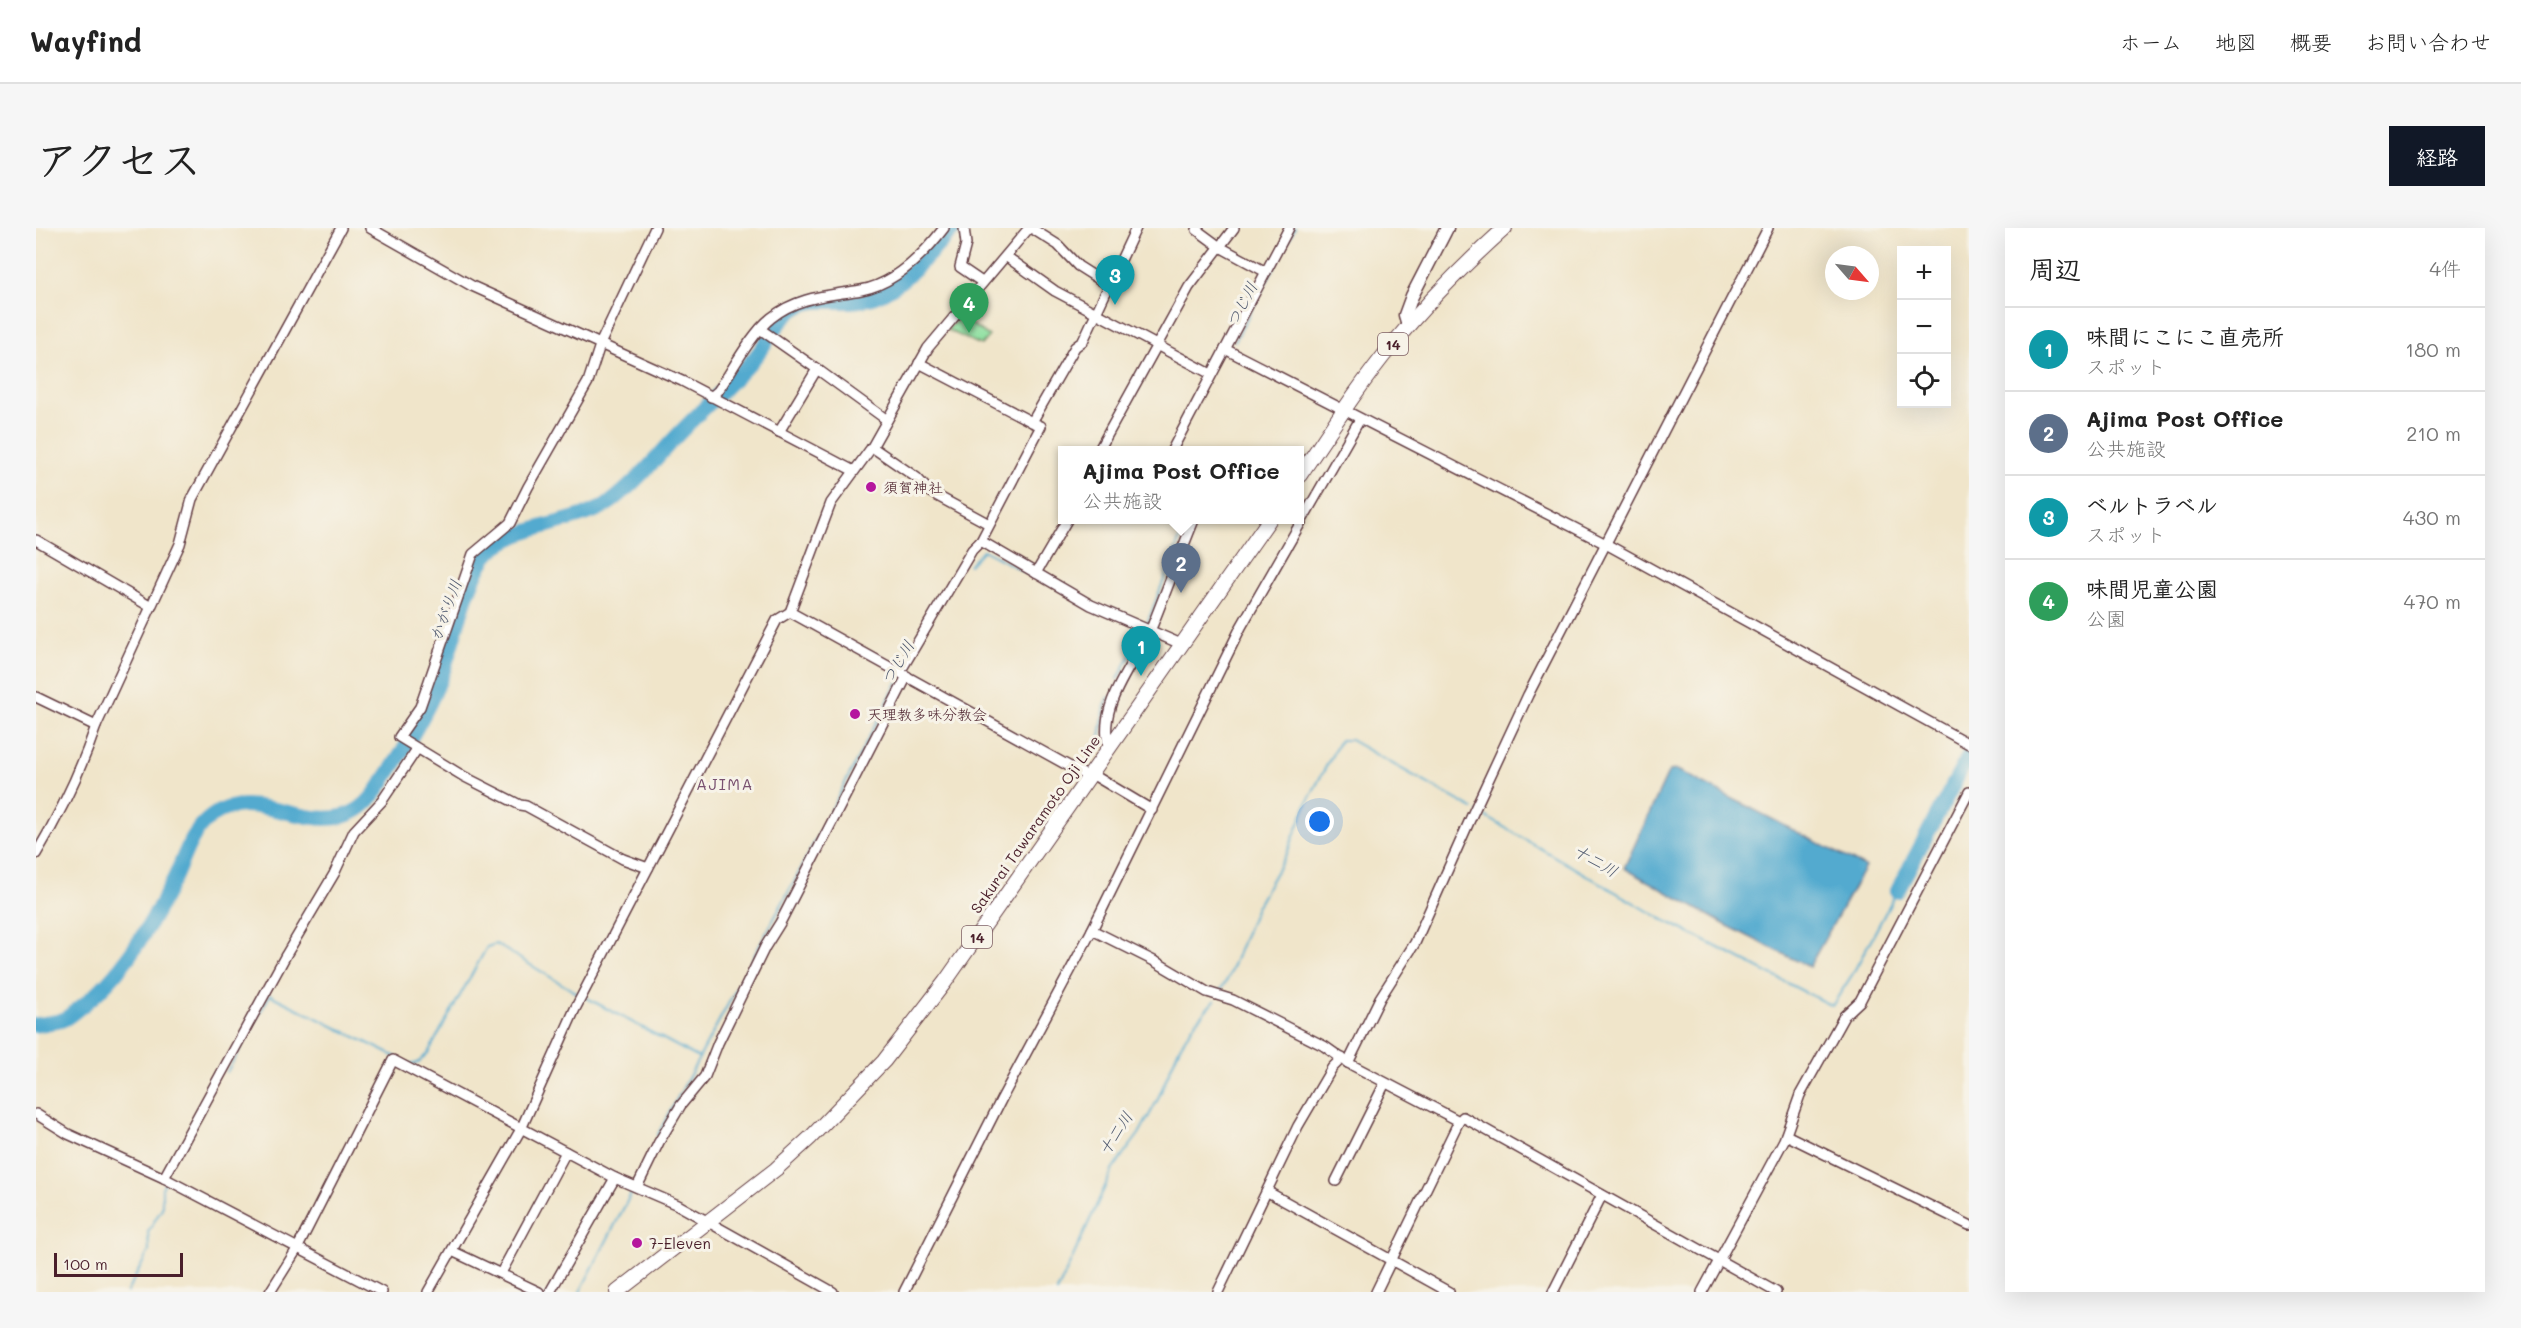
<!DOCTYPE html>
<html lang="ja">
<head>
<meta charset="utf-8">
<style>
  :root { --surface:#fff; --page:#f6f6f6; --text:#222; --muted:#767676; --line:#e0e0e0; --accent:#111827 }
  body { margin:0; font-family:Mali,"Klee One",sans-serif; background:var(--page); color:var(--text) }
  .controls { position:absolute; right:18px; top:18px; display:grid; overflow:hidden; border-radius:0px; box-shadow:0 6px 24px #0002 }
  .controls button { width:54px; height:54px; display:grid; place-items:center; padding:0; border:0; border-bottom:2px solid var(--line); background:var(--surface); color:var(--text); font:30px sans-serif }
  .compass { position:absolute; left:1789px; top:18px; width:54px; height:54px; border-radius:50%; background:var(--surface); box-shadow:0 6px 24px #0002; rotate:118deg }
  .scale { position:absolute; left:18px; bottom:15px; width:129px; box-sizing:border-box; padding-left:6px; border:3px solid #4a1f2b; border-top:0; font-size:16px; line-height:21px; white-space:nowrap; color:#4a1f2b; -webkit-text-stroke:4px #f7f3e8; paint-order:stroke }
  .you { position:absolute; left:1284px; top:594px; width:21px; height:21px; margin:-15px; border:4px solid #fff; border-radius:50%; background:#1a73e8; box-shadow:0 0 0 9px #1a73e833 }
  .badge { display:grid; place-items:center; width:39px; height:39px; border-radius:50%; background:var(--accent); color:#fff; font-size:20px; font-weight:700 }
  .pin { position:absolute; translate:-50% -50px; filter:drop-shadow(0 2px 3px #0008) }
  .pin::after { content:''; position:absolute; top:32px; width:21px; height:18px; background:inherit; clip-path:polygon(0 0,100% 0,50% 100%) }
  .popup { position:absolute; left:1022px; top:218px; width:246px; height:78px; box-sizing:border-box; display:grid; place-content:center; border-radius:0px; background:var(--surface); filter:drop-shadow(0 2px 4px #0005); font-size:20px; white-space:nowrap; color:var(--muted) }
  .popup b { font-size:22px; color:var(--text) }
  .popup::after { content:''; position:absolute; left:50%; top:100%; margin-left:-12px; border:12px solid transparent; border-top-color:var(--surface) }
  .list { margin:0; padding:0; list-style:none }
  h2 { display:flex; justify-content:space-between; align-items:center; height:78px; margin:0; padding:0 24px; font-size:26px }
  h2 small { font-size:20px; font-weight:400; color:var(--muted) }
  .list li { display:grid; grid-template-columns:39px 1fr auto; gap:18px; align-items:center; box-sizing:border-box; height:84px; padding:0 24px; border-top:2px solid var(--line) }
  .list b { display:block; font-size:22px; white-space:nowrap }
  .list p { margin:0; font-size:20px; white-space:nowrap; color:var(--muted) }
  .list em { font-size:20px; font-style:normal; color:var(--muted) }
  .icon { flex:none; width:33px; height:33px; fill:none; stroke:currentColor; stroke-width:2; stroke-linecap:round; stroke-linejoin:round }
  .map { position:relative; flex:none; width:1933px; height:1064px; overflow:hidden; border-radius:0px }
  header { display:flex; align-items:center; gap:36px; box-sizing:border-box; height:84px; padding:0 30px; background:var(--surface); border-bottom:2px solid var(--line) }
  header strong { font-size:28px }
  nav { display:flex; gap:33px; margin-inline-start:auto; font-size:21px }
  .intro { display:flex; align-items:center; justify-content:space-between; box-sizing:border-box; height:144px; padding:0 36px }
  h1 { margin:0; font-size:42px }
  .button { padding:15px 27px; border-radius:0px; background:var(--accent); color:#fff; font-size:21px; font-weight:700 }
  main { display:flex; gap:36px; padding:0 36px }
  aside { flex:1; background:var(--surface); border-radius:0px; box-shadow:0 6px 24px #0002 }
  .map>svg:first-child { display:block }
  .green { fill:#8ee0a0; stroke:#6c8066; stroke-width:1.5 }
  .water { fill:#52aacf; stroke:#4e647d; stroke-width:1.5 }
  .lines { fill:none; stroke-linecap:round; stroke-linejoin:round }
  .stream { stroke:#52aacf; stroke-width:2 }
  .river { stroke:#52aacf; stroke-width:15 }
  .street-casing { stroke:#633d43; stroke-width:12 }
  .secondary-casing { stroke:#633d43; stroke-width:15 }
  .primary-casing { stroke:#633d43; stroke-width:16 }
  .street { stroke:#fff; stroke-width:9 }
  .secondary { stroke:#fff; stroke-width:12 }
  .primary { stroke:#fff; stroke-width:14 }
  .poi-dot { fill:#b5179e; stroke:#f7f3e8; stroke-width:2 }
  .labels { text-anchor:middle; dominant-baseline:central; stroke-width:6; stroke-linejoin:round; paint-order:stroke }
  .shield { fill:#f7f3e8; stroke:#7e5f64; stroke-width:1.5 }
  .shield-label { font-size:14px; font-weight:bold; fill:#4a1f2b }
  .poi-label { font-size:15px; fill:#4a1f2b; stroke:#f7f3e8; text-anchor:start }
  .street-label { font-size:15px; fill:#4a1f2b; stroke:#f7f3e8 }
  .water-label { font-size:16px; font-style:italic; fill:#4d576d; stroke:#f7f3e8 }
  .neighbourhood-label { font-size:16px; letter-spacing:1.5px; fill:#795170; stroke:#f7f3e8 }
</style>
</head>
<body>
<header>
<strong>Wayfind</strong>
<nav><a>ホーム</a><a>地図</a><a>概要</a><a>お問い合わせ</a></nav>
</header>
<div class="intro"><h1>アクセス</h1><a class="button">経路</a></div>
<main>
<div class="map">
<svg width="1933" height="1064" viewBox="0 0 1933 1064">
  <rect width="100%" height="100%" fill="#f7f3e8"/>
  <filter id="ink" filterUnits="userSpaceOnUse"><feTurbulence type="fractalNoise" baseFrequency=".0167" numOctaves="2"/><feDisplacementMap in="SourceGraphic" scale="12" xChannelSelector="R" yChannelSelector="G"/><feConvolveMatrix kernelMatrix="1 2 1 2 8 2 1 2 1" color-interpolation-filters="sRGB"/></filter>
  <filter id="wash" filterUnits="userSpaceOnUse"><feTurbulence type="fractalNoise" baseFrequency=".008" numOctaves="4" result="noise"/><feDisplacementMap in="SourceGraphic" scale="24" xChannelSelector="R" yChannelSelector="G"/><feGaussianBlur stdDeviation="1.35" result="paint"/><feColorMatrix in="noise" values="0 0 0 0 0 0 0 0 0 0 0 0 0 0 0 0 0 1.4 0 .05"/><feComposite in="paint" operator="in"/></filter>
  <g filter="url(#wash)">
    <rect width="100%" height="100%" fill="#f0e5ca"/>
    <path class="green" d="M924,89L953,108L945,117L911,102Z"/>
    <path class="water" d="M1641,542L1829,639L1773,739L1688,696L1588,640L1633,543Z"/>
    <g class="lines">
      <g class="stream">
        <path d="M1199,113L1259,0"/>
        <path d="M933,337L947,322L1000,350"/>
        <path d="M1110,398L1151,292"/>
        <path d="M1082,451L1107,403"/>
        <path d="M1048,540L1064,509L1069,478L1073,469"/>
        <path d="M1442,584L1624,690L1796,778L1816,747L1861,663"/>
        <path d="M1183,765L1192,750L1220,679L1251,625L1273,571L1304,512H1314L1437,581"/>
        <path d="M549,769L663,830"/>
        <path d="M373,836L382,835L392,825L451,719L460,716L544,767"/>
        <path d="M191,844L234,767L360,829"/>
        <path d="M621,908L760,650L864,449"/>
        <path d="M91,1064L113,1023L112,1004L126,980V960L129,954"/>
        <path d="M544,1064L598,960"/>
        <path d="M1021,1064L1077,941L1103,906L1121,873L1144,818L1161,792L1179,772"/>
      </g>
      <g class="river">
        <path d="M1861,663L1933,527"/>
        <path d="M0,797C8,795 18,795 26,792C32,790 37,785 42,781C87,748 114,698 139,649C149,627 155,603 176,588C221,556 278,611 323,581C338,571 346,554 356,540C377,508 395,477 408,441C419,408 430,358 449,330C472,297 543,297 575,274C593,260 612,240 627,223C655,190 690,162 719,129C733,112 743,90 762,79C782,68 806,77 827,72C864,65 893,24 919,0"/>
      </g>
    </g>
  </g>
  <g filter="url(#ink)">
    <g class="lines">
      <g class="street-casing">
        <g id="street">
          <path d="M334,0L436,58L646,153L818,243"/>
          <path d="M928,0L930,16L924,39L946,54"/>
          <path d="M995,0L1022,17L1042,38L1072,57"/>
          <path d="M1162,0L1161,2L1184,19L1230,44"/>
          <path d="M971,29L1019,63L1175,146"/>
          <path d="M724,101L781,141"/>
          <path d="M1189,121L1570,316L1933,516"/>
          <path d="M883,135L996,194"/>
          <path d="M675,169L682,163C697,141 715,106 735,90C763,68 792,68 825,62C859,56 888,26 908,0"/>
          <path d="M743,204L781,141L851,192"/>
          <path d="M836,219L881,250L894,264L953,296"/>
          <path d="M1063,222L1153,59L1198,0"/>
          <path d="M1136,222L1253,0"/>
          <path d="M0,312L115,379"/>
          <path d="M945,313L1055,377L1145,416"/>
          <path d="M1000,345L1031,292"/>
          <path d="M754,384L1049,547L1059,548L1116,582"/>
          <path d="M864,444L936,322L945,313L1005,198L996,194L1039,119L1047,113L1100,0"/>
          <path d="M0,469L60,498"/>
          <path d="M1073,520C1060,475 1101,433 1117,396C1131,361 1144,326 1158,292"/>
          <path d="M0,626C24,586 45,542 60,498L144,316L156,271L305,0"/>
          <path d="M612,640L587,631L490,578L484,577L427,548L363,509L384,479L437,326L474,295L492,259L552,154L565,114L619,0"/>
          <path d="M1056,702L1120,734L1171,764L1197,772L1288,818L1312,835L1423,893L1427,889L1740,1064"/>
          <path d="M1312,835L1344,770L1379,715L1437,585L1492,467L1732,0"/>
          <path d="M0,886L32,906L128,950L346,1064"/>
          <path d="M1750,907L1933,997"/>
          <path d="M128,950L250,727L298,646L318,603L346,573L381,521"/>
          <path d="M1300,953L1349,855"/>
          <path d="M601,959L623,914L645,877L669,848L682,815L729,719L744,695L871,448"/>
          <path d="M1232,964L1413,1064"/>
          <path d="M416,1023L503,1064"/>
          <path d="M465,1045L530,924"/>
          <path d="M234,1064L261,1021L357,832L579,950L642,977L797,1064"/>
          <path d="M392,1064L485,901L539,781L741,392L754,384L795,275L836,219L892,120L993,0"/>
          <path d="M514,1064L579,950"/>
          <path d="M868,1064L966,870L1056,702L1205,399L1324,191"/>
          <path d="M1182,1064L1262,898L1296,840L1306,830"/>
          <path d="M1340,1064L1423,893"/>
          <path d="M1517,1064L1566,967"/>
          <path d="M1666,1064L1748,912L1764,867L1808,788L1824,773L1933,564"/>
        </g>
      </g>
      <g class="secondary-casing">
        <path id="secondary" d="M1372,97L1369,87L1376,68L1411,0"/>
      </g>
      <g class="primary-casing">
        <g id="primary">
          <path d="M1264,247C1294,203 1323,157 1357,116C1391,74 1429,36 1469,0"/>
          <path d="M581,1064L740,941L775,909L848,833L909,754L1233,292"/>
        </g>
      </g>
      <use href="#street" class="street"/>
      <use href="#secondary" class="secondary"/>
      <use href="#primary" class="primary"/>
    </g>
  </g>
  <g class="poi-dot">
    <circle cx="835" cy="259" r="6"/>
    <circle cx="819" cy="486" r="6"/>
    <circle cx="601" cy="1015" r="6"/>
  </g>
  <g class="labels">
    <g class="shield">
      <rect x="1342" y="105" width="30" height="22" rx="4.5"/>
      <rect x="926" y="698" width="30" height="22" rx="4.5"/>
    </g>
    <g class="shield-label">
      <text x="1357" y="116">14</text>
      <text x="941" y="709">14</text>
    </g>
    <g class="poi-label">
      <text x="847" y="259">須賀神社</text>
      <text x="831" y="486">天理教多味分教会</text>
      <text x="613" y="1015">7-Eleven</text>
    </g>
    <g class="street-label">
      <text transform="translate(999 596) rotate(-55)">Sakurai Tawaramoto Oji Line</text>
    </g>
    <g class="water-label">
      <text transform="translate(1205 76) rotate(-62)">つじ川</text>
      <text transform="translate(409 382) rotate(-70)">かがり川</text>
      <text transform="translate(861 434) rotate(-59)">つじ川</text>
      <text transform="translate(1560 632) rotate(30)">十二川</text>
      <text transform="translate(1079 905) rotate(-57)">十二川</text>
    </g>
    <g class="neighbourhood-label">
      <text x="689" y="555">AJIMA</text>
    </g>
  </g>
</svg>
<div class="controls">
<button>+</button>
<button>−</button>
<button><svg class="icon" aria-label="locate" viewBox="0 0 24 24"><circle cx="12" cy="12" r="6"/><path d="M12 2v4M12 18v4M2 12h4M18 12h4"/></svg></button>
</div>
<svg class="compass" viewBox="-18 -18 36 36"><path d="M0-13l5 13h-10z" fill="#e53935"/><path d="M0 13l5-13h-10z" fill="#767676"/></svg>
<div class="scale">100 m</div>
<div class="you"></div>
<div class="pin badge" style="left:1105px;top:448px;background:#0f9aa8">1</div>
<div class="pin badge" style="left:1145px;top:365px;background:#5c6f8a">2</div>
<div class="popup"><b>Ajima Post Office</b>公共施設</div>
<div class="pin badge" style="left:1079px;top:77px;background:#0f9aa8">3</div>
<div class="pin badge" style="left:933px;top:105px;background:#2e9e5b">4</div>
</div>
<aside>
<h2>周辺<small>4件</small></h2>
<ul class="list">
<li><span class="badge" style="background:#0f9aa8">1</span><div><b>味間にこにこ直売所</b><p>スポット</p></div><em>180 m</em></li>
<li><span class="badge" style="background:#5c6f8a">2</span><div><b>Ajima Post Office</b><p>公共施設</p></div><em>210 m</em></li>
<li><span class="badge" style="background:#0f9aa8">3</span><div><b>ベルトラベル</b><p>スポット</p></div><em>430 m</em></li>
<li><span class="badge" style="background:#2e9e5b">4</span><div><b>味間児童公園</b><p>公園</p></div><em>470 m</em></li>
</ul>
</aside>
</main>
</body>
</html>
